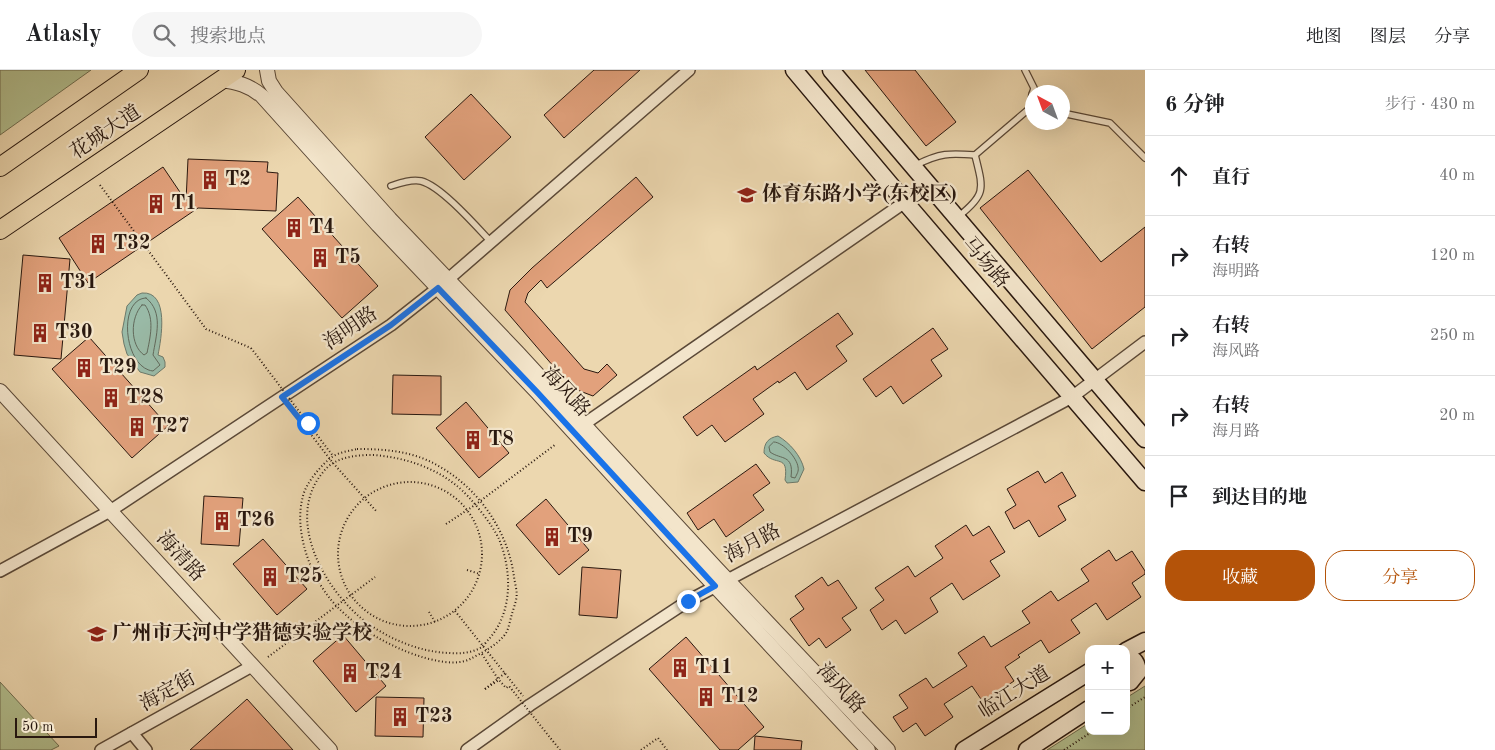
<!DOCTYPE html>
<html lang="zh">
<head>
<meta charset="utf-8">
<style>
  :root { --surface:#fff; --page:#f6f6f6; --text:#202124; --muted:#757577; --line:#e0e0e0; --accent:#b45309 }
  body { margin:0; font-family:"Old Standard TT","Noto Serif SC",serif; background:var(--page); color:var(--text) }
  .controls { position:absolute; right:15px; bottom:15px; display:grid; overflow:hidden; border-radius:10px; box-shadow:0 5px 20px #0002 }
  .controls button { width:45px; height:45px; display:grid; place-items:center; padding:0; border:0; border-bottom:1px solid var(--line); background:var(--surface); color:var(--text); font:25px sans-serif }
  .compass { position:absolute; left:1025px; top:15px; width:45px; height:45px; border-radius:50%; background:var(--surface); box-shadow:0 5px 20px #0002; rotate:319deg }
  .scale { position:absolute; left:15px; bottom:12px; width:82px; box-sizing:border-box; padding-left:5px; border:2px solid #29180f; border-top:0; font-size:14px; line-height:18px; white-space:nowrap; color:#29180f; -webkit-text-stroke:4px #f3e5cb; paint-order:stroke }
  .stop { position:absolute; width:15px; height:15px; margin:-11px; border:4px solid #1a73e8; border-radius:50%; background:#fff }
  .stop.end { background:#1a73e8; border-color:#fff; box-shadow:0 1px 5px #0008 }
  .list { margin:0; padding:0; list-style:none }
  h2 { display:flex; justify-content:space-between; align-items:center; height:65px; margin:0; padding:0 20px; font-size:21px }
  h2 small { font-size:16px; font-weight:400; color:var(--muted) }
  .list li { display:grid; grid-template-columns:32px 1fr auto; gap:15px; align-items:center; box-sizing:border-box; height:80px; padding:0 20px; border-top:1px solid var(--line) }
  .list b { display:block; font-size:19px; white-space:nowrap }
  .list p { margin:0; font-size:16px; white-space:nowrap; color:var(--muted) }
  .list em { font-size:16px; font-style:normal; color:var(--muted) }
  .actions { display:flex; gap:10px; padding:15px 20px }
  .actions a { flex:1; padding:11px 0; border:1px solid var(--accent); border-radius:20px; text-align:center; font-size:18px; color:var(--accent) }
  .actions .main { background:var(--accent); color:#fff }
  .icon { flex:none; width:28px; height:28px; fill:none; stroke:currentColor; stroke-width:2; stroke-linecap:round; stroke-linejoin:round }
  .map { position:relative; flex:none; width:1145px; height:680px; overflow:hidden }
  header { display:flex; align-items:center; gap:30px; box-sizing:border-box; height:70px; padding:0 25px; background:var(--surface); border-bottom:1px solid var(--line) }
  header strong { font-size:24px }
  nav { display:flex; gap:28px; margin-inline-start:auto; font-size:18px }
  .search { width:350px; height:45px; background:var(--page); display:flex; align-items:center; gap:12px; box-sizing:border-box; padding:0 18px; border-radius:28px; color:var(--muted); font-size:19px }
  main { display:flex }
  aside { flex:1; background:var(--surface) }
  .map>svg:first-child { display:block }
  .green { fill:#b2bf8f; stroke:#6e6c4f }
  .water { fill:#99baa7; stroke:#6c796a }
  .lines { fill:none; stroke-linecap:round; stroke-linejoin:round }
  .shore { stroke:#61695b; stroke-width:1 }
  .building { fill:#e2a17c; stroke:#29180f }
  .service-casing { stroke:#5a4837; stroke-width:8 }
  .minor-casing { stroke:#5a4837; stroke-width:14 }
  .tertiary-casing { stroke:#5a4837; stroke-width:16 }
  .secondary-casing { stroke:#29180f; stroke-width:19 }
  .primary-casing { stroke:#29180f; stroke-width:20 }
  .path { stroke:#29180f; stroke-width:2; stroke-dasharray:1 2.5; stroke-linecap:butt }
  .service { stroke:#f3e5cb; stroke-width:5.5 }
  .minor { stroke:#f3e5cb; stroke-width:11 }
  .tertiary { stroke:#f3e5cb; stroke-width:14 }
  .secondary { stroke:#f3e5cb; stroke-width:16 }
  .primary { stroke:#ecd7af; stroke-width:18 }
  .path-bridge { stroke:#29180f; stroke-width:2; stroke-dasharray:1 2.5; stroke-linecap:butt }
  .route { stroke:#1a73e8; stroke-width:6 }
  .labels { text-anchor:middle; dominant-baseline:central; stroke-width:4.5; stroke-linejoin:round; paint-order:stroke }
  .street-label { font-size:20px; fill:#29180f; stroke:#f3e5cb }
  .poi-label { font-size:20px; font-weight:bold; fill:#29180f; stroke:#f3e5cb; text-anchor:start }
</style>
</head>
<body>
<header>
<strong>Atlasly</strong>
<div class="search"><svg class="icon" aria-label="search" viewBox="0 0 24 24"><circle cx="10" cy="10" r="6"/><path d="M15 15l6 6"/></svg>搜索地点</div>
<nav><a>地图</a><a>图层</a><a>分享</a></nav>
</header>
<main>
<div class="map">
<svg width="1145" height="680" viewBox="0 0 1145 680">
  <rect width="100%" height="100%" fill="#ecd7af"/>
  <filter id="stains"><feTurbulence type="fractalNoise" baseFrequency=".004" numOctaves="4"/><feColorMatrix values="0 0 0 0 .2 0 0 0 0 .09 0 0 0 0 .02 0 0 0 .5 -.17"/></filter>
  <radialGradient id="worn" r=".72"><stop offset=".6" stop-color="#630" stop-opacity="0"/><stop offset="1" stop-color="#630" stop-opacity=".3"/></radialGradient>
  <g class="green">
    <path d="M0,0H91L0,65Z"/>
    <path d="M0,612L59,676L51,680H0Z"/>
    <path d="M1145,616V680H1047L1089,653V661H1126V628Z"/>
  </g>
  <g class="water">
    <path d="M142,223C170,221 161,270 158,285L163,287L165,292V297L154,306L140,302L127,284L124,274L122,262L127,236L137,225Z"/>
    <path d="M778,366C790,373 801,386 804,399L798,412L787,413L785,410C789,383 775,397 764,383C764,373 768,368 778,366Z"/>
  </g>
  <g class="lines">
    <g class="shore">
      <path d="M146,228C164,242 156,266 153,285L160,295L153,301C124,298 117,229 146,228Z"/>
      <path d="M142,235H145C155,249 150,268 147,283L144,285C130,275 130,248 142,235Z"/>
      <path d="M774,372C783,372 797,388 798,397C799,401 797,404 795,408L791,407C794,384 781,390 770,382L769,377Z"/>
    </g>
  </g>
  <g class="building">
    <path d="M594,0H640L564,68L544,45Z"/>
    <path d="M865,0H915L956,52L926,76Z"/>
    <path d="M471,24L511,67L464,110L425,67Z"/>
    <path d="M188,89L268,92L267,102L278,103L276,141L198,138L88,213L59,168L163,97L186,131Z"/>
    <path d="M1028,100L1101,192L1145,157V237L1092,279L980,138Z"/>
    <path d="M636,107L653,127L547,218L541,210L528,223L525,232L584,299L598,303L607,294L617,305L593,326L572,318L505,240L510,220L532,198Z"/>
    <path d="M298,127L378,216L342,248L262,159Z"/>
    <path d="M23,185L70,189L61,289L14,285Z"/>
    <path d="M838,243L853,264L836,276L847,291L807,320L795,302L779,313L778,311L753,329L764,344L725,372L712,355L697,366L683,347L755,296L757,300Z"/>
    <path d="M933,258L948,279L931,290L942,306L903,334L891,316L876,327L863,309Z"/>
    <path d="M89,267L168,356L132,388L52,299Z"/>
    <path d="M393,305L441,306V345L392,344Z"/>
    <path d="M466,332L509,383L479,408L436,358Z"/>
    <path d="M756,394L770,413L753,425L764,440L726,467L714,449L698,460L687,443Z"/>
    <path d="M1038,401L1045,413L1062,402L1076,426L1058,436L1066,450L1039,467L1029,450L1014,459L1005,442L1016,435L1007,419Z"/>
    <path d="M204,426L243,428L239,476L201,474Z"/>
    <path d="M546,429L589,480L559,505L516,455Z"/>
    <path d="M966,455L973,466L989,456L1005,482L990,491L1000,506L963,530L952,513L930,528L938,542L905,564L896,550L882,560L870,540L884,530L875,518L908,496L915,507L943,488L935,476Z"/>
    <path d="M263,469L307,519L277,545L233,494Z"/>
    <path d="M1109,480L1116,491L1132,481L1145,501V504L1132,513L1141,527L1107,550L1096,533L1071,550L1080,563L1049,583L1041,570L1018,585L1020,587L1005,597L1014,611L983,632L972,616L944,634L953,647L925,666L916,653L903,662L893,647L908,638L899,625L926,608L933,618L967,596L958,583L984,566L991,577L1030,553L1022,541L1051,521L1058,531L1089,511L1081,499Z"/>
    <path d="M582,497L621,500L617,548L579,545Z"/>
    <path d="M822,507L828,516L838,510L857,538L842,548L851,560L826,578L819,568L809,576L790,549L804,539L795,526Z"/>
    <path d="M343,565L386,616L356,642L313,591Z"/>
    <path d="M686,567L764,657L738,680H720L649,599Z"/>
    <path d="M376,627L424,628L423,667L375,666Z"/>
    <path d="M247,629L293,680H190Z"/>
    <path d="M755,666L802,671L801,680H754Z"/>
  </g>
  <g class="lines">
    <g class="service-casing">
      <g id="service">
        <path d="M1025,0L1034,18L1033,22"/>
        <path d="M1062,43L1110,53L1145,88"/>
        <path d="M916,95C940,83 949,83 975,85L1030,38L1032,24"/>
        <path d="M391,116C400,113 411,109 421,111C441,116 476,156 491,172"/>
        <path d="M959,146C987,124 983,118 975,85"/>
      </g>
    </g>
    <g class="minor-casing">
      <g id="minor">
        <path d="M577,359L905,132"/>
        <path d="M0,501L110,441L391,255L438,218L689,0"/>
        <path d="M132,663L146,680"/>
        <path d="M101,680L252,596"/>
        <path d="M467,680L530,635L688,531L1072,327L1145,272"/>
      </g>
    </g>
    <g class="tertiary-casing">
      <g id="tertiary">
        <path d="M267,0L269,11L276,22L390,149L518,283L716,498L888,680"/>
        <path d="M220,10C237,12 249,15 262,26L378,155L537,322L671,469L868,680"/>
        <path d="M0,321L330,680"/>
      </g>
    </g>
    <g class="secondary-casing">
      <g id="secondary">
        <path d="M794,0L905,132L1145,412"/>
        <path d="M831,0L1145,369"/>
        <path d="M1126,581L1145,571"/>
        <path d="M1126,586C1135,589 1137,593 1138,602L1130,612"/>
        <path d="M964,680L1089,602"/>
        <path d="M1027,680L1089,639"/>
      </g>
    </g>
    <g class="primary-casing">
      <g id="primary">
        <path d="M0,97L139,0"/>
        <path d="M0,160L236,0"/>
      </g>
    </g>
    <g class="path">
      <path d="M100,115L206,259L251,278"/>
      <path d="M288,335L333,393L377,442"/>
      <path d="M306,357L316,349"/>
      <path d="M373,385C403,387 434,397 457,416C470,426 492,454 499,469C512,501 513,542 489,569C487,571 484,575 482,577C472,583 460,584 449,583C419,582 386,568 362,549C327,520 292,461 314,416C318,408 325,398 333,393C345,386 360,385 373,385Z"/>
      <circle cx="410" cy="484" r="72"/>
      <path d="M446,454L475,435L556,374"/>
      <path d="M467,500L480,504"/>
      <path d="M455,541L523,626"/>
      <path d="M429,542L435,552"/>
      <path d="M268,587L375,507"/>
      <path d="M485,619L505,603"/>
      <path d="M1126,639L1145,627"/>
      <path d="M641,680L658,668L667,680"/>
      <path d="M1064,680L1093,661"/>
    </g>
    <use href="#service" class="service"/>
    <use href="#minor" class="minor"/>
    <use href="#tertiary" class="tertiary"/>
    <use href="#secondary" class="secondary"/>
    <use href="#primary" class="primary"/>
    <g class="path-bridge">
      <path d="M251,278L333,386"/>
      <path d="M357,379C384,379 411,381 435,394C477,416 508,460 514,507C515,514 518,523 516,530C515,535 513,540 512,544C510,550 509,558 506,563C499,574 482,583 470,589C456,596 436,591 422,587C389,577 349,554 328,526C308,500 294,458 303,426C306,413 321,395 332,387C339,382 350,381 357,379Z"/>
      <path d="M482,584L498,609"/>
      <path d="M485,619L499,610L506,618L509,616L560,680"/>
    </g>
  </g>
  <g class="lines">
    <path class="route" d="M308,353L316,349L306,357L282,327L391,255L438,218L537,322L715,516L688,531"/>
  </g>
  <defs>
    <g id="building-bare" transform="scale(1.5)"><path d="M-4-6H4V6H1V3H-1V6H-4ZM-2.5-4.3h1.7v1.8h-1.7ZM.8-4.3h1.7v1.8H.8ZM-2.5-1h1.7V.8h-1.7ZM.8-1h1.7V.8H.8Z" fill="#8f2418" stroke="#f3e5cb" stroke-width="2.5" paint-order="stroke"/></g>
    <g id="school-bare" transform="scale(1.5)"><path d="M0-5L7-2L0 1L-7-2ZM-4 1L0 2.5L4 1V4Q0 6-4 4Z" fill="#8f2418" stroke="#f3e5cb" stroke-width="2.5" paint-order="stroke"/></g>
  </defs>
  <g fill-rule="evenodd">
    <use href="#building-bare" x="210" y="110"/>
    <use href="#school-bare" x="747" y="125"/>
    <use href="#building-bare" x="156" y="134"/>
    <use href="#building-bare" x="294" y="158"/>
    <use href="#building-bare" x="98" y="174"/>
    <use href="#building-bare" x="320" y="188"/>
    <use href="#building-bare" x="45" y="213"/>
    <use href="#building-bare" x="40" y="263"/>
    <use href="#building-bare" x="84" y="298"/>
    <use href="#building-bare" x="111" y="328"/>
    <use href="#building-bare" x="137" y="357"/>
    <use href="#building-bare" x="473" y="370"/>
    <use href="#building-bare" x="222" y="451"/>
    <use href="#building-bare" x="552" y="467"/>
    <use href="#building-bare" x="270" y="507"/>
    <use href="#school-bare" x="97" y="564"/>
    <use href="#building-bare" x="680" y="598"/>
    <use href="#building-bare" x="350" y="603"/>
    <use href="#building-bare" x="706" y="627"/>
    <use href="#building-bare" x="400" y="647"/>
  </g>
  <g class="labels">
    <g class="street-label">
      <text transform="translate(106 63) rotate(-34)">花城大道</text>
      <text transform="translate(985 193) rotate(49)">马场路</text>
      <text transform="translate(351 259) rotate(-34)">海明路</text>
      <text transform="translate(565 322) rotate(47)">海风路</text>
      <text transform="translate(753 474) rotate(-28)">海月路</text>
      <text transform="translate(180 487) rotate(47)">海清路</text>
      <text transform="translate(840 619) rotate(47)">海风路</text>
      <text transform="translate(168 622) rotate(-29)">海定街</text>
      <text transform="translate(1015 623) rotate(-32)">临江大道</text>
    </g>
    <g class="poi-label">
      <text x="225" y="110">T2</text>
      <text x="762" y="125">体育东路小学(东校区)</text>
      <text x="171" y="134">T1</text>
      <text x="309" y="158">T4</text>
      <text x="113" y="174">T32</text>
      <text x="335" y="188">T5</text>
      <text x="60" y="213">T31</text>
      <text x="55" y="263">T30</text>
      <text x="99" y="298">T29</text>
      <text x="126" y="328">T28</text>
      <text x="152" y="357">T27</text>
      <text x="488" y="370">T8</text>
      <text x="237" y="451">T26</text>
      <text x="567" y="467">T9</text>
      <text x="285" y="507">T25</text>
      <text x="112" y="564">广州市天河中学猎德实验学校</text>
      <text x="695" y="598">T11</text>
      <text x="365" y="603">T24</text>
      <text x="721" y="627">T12</text>
      <text x="415" y="647">T23</text>
    </g>
  </g>
  <rect width="100%" height="100%" filter="url(#stains)"/>
  <rect width="100%" height="100%" fill="url(#worn)"/>
</svg>
<div class="controls">
<button>+</button>
<button>−</button>
</div>
<svg class="compass" viewBox="-18 -18 36 36"><path d="M0-13l5 13h-10z" fill="#e53935"/><path d="M0 13l5-13h-10z" fill="#757577"/></svg>
<div class="scale">50 m</div>
<div class="stop" style="left:308px;top:353px"></div>
<div class="stop end" style="left:688px;top:531px"></div>
</div>
<aside>
<h2>6 分钟<small>步行 · 430 m</small></h2>
<ul class="list">
<li><svg class="icon" aria-label="ahead" viewBox="0 0 24 24"><path d="M12 20V5M6 11l6-6 6 6"/></svg><div><b>直行</b></div><em>40 m</em></li>
<li><svg class="icon" aria-label="right" viewBox="0 0 24 24"><path d="M7 20v-9h11M14 6l5 5-5 5"/></svg><div><b>右转</b><p>海明路</p></div><em>120 m</em></li>
<li><svg class="icon" aria-label="right" viewBox="0 0 24 24"><path d="M7 20v-9h11M14 6l5 5-5 5"/></svg><div><b>右转</b><p>海风路</p></div><em>250 m</em></li>
<li><svg class="icon" aria-label="right" viewBox="0 0 24 24"><path d="M7 20v-9h11M14 6l5 5-5 5"/></svg><div><b>右转</b><p>海月路</p></div><em>20 m</em></li>
<li><svg class="icon" aria-label="arrive" viewBox="0 0 24 24"><path d="M6 21V4h12l-3 4 3 4H6"/></svg><div><b>到达目的地</b></div></li>
</ul>
<div class="actions"><a class="main">收藏</a><a>分享</a></div>
</aside>
</main>
</body>
</html>
